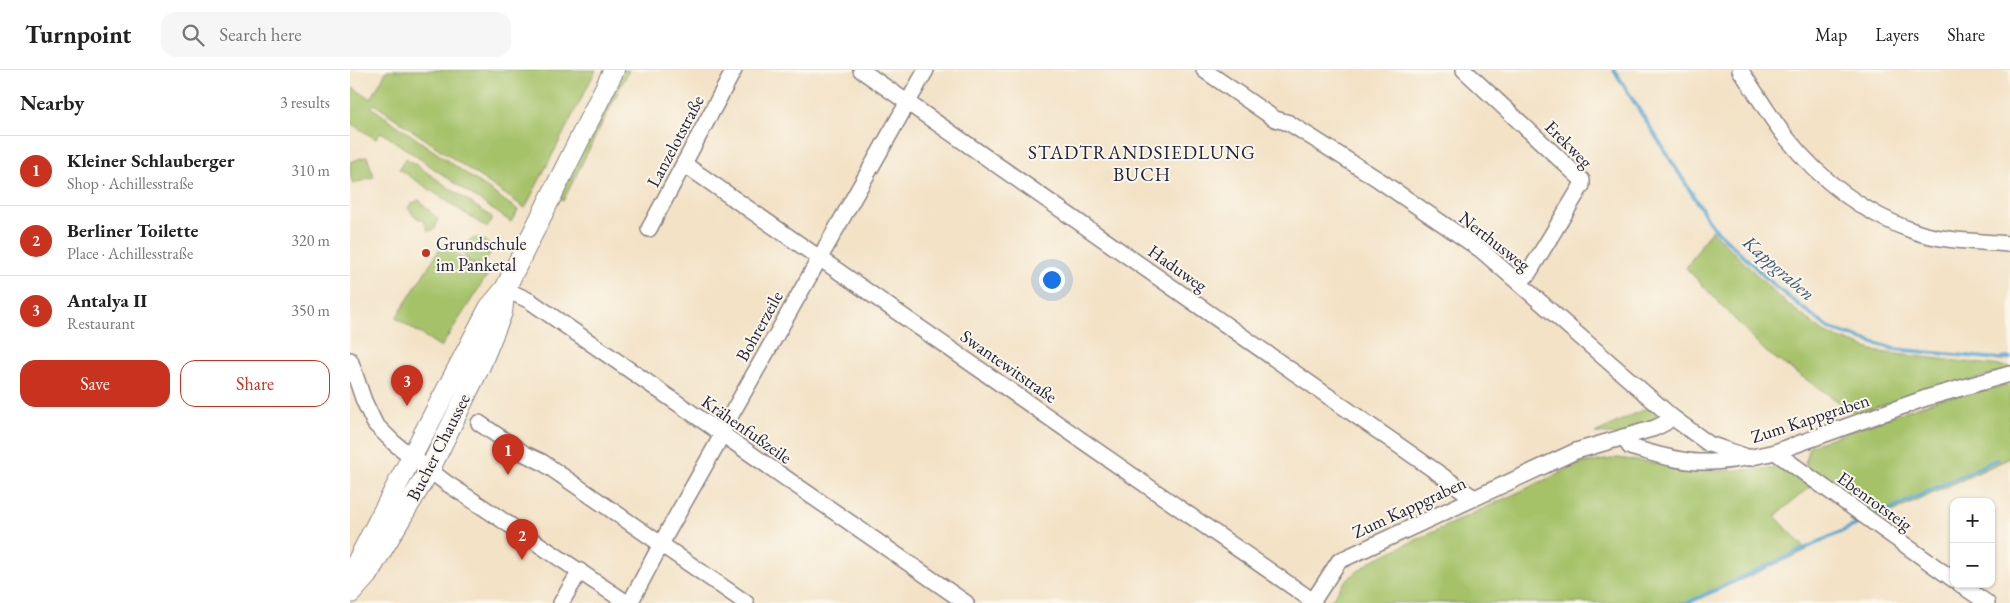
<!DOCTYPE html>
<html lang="en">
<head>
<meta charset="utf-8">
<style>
  :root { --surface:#fff; --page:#f6f6f6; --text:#222; --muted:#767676; --line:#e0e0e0; --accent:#c8321e }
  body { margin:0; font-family:"EB Garamond",serif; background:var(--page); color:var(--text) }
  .controls { position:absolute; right:15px; bottom:15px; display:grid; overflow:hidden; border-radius:10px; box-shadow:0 1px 4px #0004 }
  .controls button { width:45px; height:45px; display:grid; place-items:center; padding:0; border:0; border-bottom:1px solid var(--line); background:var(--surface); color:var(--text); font:25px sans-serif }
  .you { position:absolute; left:701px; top:209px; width:18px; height:18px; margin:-12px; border:4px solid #fff; border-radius:50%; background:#1a73e8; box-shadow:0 0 0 8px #1a73e833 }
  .badge { display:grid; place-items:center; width:32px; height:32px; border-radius:50%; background:var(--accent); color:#fff; font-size:16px; font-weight:700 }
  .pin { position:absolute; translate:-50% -41px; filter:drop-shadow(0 1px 2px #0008) }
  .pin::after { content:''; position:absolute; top:26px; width:18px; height:15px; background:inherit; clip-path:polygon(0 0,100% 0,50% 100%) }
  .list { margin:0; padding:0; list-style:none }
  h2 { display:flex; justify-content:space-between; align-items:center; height:65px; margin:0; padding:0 20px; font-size:21px }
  h2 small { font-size:16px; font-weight:400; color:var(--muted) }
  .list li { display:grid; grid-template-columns:32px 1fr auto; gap:15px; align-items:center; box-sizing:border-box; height:70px; padding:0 20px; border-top:1px solid var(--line) }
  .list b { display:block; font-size:19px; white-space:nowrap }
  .list p { margin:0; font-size:16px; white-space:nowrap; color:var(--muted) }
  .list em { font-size:16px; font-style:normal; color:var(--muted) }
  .actions { display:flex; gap:10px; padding:15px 20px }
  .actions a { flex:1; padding:11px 0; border:1px solid var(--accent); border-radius:15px; text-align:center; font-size:18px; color:var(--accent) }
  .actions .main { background:var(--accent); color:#fff }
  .icon { flex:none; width:28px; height:28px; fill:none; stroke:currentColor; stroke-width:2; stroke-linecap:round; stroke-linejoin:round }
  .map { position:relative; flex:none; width:1660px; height:533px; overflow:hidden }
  header { display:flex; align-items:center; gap:30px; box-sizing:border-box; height:70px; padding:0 25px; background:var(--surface); border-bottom:1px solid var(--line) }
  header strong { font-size:24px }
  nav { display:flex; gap:28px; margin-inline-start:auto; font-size:18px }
  .search { width:350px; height:45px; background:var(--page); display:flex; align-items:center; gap:12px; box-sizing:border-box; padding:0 18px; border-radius:15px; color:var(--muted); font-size:19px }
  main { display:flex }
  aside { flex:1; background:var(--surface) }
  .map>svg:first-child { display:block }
  .green { fill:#a5c269; stroke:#647252 }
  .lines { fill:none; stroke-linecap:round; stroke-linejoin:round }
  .stream { stroke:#58a6d1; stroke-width:4 }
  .minor-casing { stroke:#8a8280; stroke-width:18 }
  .major-casing { stroke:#8a8280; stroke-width:22 }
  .minor { stroke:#fff; stroke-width:15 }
  .major { stroke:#fff; stroke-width:20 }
  .poi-dot { fill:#c8321e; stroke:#fbf7ec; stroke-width:2 }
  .labels { text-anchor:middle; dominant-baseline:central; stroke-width:4; stroke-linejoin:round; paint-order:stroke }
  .street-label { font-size:18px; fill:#22223b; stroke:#fbf7ec }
  .poi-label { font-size:18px; fill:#22223b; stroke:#fbf7ec; text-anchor:start }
  .neighbourhood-label { font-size:19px; letter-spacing:1px; fill:#22223b; stroke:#fbf7ec }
  .water-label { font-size:19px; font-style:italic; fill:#385777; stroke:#fbf7ec }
</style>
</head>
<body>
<header>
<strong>Turnpoint</strong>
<div class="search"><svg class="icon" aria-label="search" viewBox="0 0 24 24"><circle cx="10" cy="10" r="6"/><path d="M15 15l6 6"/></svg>Search here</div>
<nav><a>Map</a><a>Layers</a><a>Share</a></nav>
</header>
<main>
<aside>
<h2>Nearby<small>3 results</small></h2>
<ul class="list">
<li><span class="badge">1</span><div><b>Kleiner Schlauberger</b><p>Shop · Achillesstraße</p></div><em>310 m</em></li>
<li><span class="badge">2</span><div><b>Berliner Toilette</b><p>Place · Achillesstraße</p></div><em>320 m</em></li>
<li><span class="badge">3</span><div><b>Antalya II</b><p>Restaurant</p></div><em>350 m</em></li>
</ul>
<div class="actions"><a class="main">Save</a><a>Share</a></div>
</aside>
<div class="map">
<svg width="1660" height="533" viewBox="0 0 1660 533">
  <rect width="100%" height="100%" fill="#fbf7ec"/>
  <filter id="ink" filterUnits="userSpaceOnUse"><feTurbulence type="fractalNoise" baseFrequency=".02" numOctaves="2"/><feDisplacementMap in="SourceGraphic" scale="10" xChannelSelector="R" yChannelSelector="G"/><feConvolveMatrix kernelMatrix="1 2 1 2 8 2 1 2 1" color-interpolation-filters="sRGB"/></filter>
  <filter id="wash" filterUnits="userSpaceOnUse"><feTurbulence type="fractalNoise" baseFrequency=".0096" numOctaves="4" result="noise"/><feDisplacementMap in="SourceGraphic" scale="20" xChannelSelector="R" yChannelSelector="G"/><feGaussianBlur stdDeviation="1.12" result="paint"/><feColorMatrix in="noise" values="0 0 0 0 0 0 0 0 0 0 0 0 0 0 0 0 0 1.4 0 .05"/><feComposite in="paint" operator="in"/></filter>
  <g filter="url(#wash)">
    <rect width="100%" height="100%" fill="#f3e2c6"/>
    <g class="green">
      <path d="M37,0H246L175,138L24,34L21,37L168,140L161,152L31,62L26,69L0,53V18L5,19L21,29Z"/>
      <path d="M270,0H279L213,131L206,126Z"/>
      <path d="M17,86L24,107L3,114L0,105V92Z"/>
      <path d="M56,88L143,148L137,158L49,99Z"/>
      <path d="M69,130L88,149L85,159L78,161L74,151L64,146L58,138L61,134Z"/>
      <path d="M1361,160L1429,227L1475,263L1528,282L1660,297V299L1505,343L1416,282L1336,198Z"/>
      <circle cx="127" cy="181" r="13"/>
      <path d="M92,175L138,204L91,277L46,248Z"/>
      <path d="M1660,315V388L1527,449L1459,403L1455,392L1459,376L1589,329Z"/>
      <path d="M1301,336L1309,343L1308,353L1269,365L1245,363Z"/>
      <path d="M1268,388L1360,401L1435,398L1461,416L1425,446L1457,480L1340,533H979L996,510L1023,490L1229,394Z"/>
    </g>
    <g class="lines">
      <g class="stream">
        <path d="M1264,0L1363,157L1427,218L1480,259L1544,279L1648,289L1660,288"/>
        <path d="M1528,445L1648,389"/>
        <path d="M1337,533L1512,452"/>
      </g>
    </g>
  </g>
  <g filter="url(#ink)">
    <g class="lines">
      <g class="minor-casing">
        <g id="minor">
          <path d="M511,0L1124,428"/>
          <path d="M854,0L925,49L939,53L1029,110L1131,180L1322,347L1359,374L1400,388"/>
          <path d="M1114,0L1232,110V115L1178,204L1169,213"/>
          <path d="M1390,0C1406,22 1419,46 1435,66C1470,110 1512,143 1566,162C1595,172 1629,171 1660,174"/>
          <path d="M334,94L963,531L989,491L1226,381L1305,358L1315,353L1322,347"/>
          <path d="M299,159L384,0"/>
          <path d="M155,219L180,231L616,533"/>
          <path d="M0,290L14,331L25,354L44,373L95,412L277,533"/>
          <path d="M129,353L175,384L192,392L396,533"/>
          <path d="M1273,367L1280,377C1302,383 1325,391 1348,392C1374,393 1400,388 1425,382L1576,328L1660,304"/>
          <path d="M1425,382L1604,510"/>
          <path d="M1610,514L1637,533"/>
          <path d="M211,533L230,501"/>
          <path d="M280,533L318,461L367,374L377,352L576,0"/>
        </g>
      </g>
      <g class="major-casing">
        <g id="major">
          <path d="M0,514L6,494L139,238L155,219L264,0"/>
          <path d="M1,523L17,505L79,401L130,296L152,242L154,226"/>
        </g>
      </g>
      <use href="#minor" class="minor"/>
      <use href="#major" class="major"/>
    </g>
  </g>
  <circle class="poi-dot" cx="76" cy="183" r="5"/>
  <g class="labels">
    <g class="street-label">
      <text transform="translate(325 71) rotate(-62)">Lanzelotstraße</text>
      <text transform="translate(1219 74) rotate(45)">Erekweg</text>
      <text transform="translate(1145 171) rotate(38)">Nerthusweg</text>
      <text transform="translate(828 198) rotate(35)">Haduweg</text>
      <text transform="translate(409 256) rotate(-61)">Bohrerzeile</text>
      <text transform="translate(659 296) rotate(35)">Swantewitstraße</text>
      <text transform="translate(1460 348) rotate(-18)">Zum Kappgraben</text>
      <text transform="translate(397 359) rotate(35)">Krähenfußzeile</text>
      <text transform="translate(88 377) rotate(-63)">Bucher Chaussee</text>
      <text transform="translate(1525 431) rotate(36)">Ebenrotsteig</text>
      <text transform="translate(1059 437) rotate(-25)">Zum Kappgraben</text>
    </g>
    <g class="poi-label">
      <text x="86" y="173">Grundschule<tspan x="86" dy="21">im Panketal</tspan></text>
    </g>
    <g class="neighbourhood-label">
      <text x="792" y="82">STADTRANDSIEDLUNG<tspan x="792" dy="22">BUCH</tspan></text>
    </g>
    <g class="water-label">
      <text transform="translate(1429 198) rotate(41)">Kappgraben</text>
    </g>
  </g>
</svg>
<div class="controls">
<button>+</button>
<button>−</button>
</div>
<div class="you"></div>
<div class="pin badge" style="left:158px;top:405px">1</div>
<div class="pin badge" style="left:172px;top:490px">2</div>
<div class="pin badge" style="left:57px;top:336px">3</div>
</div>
</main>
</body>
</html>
